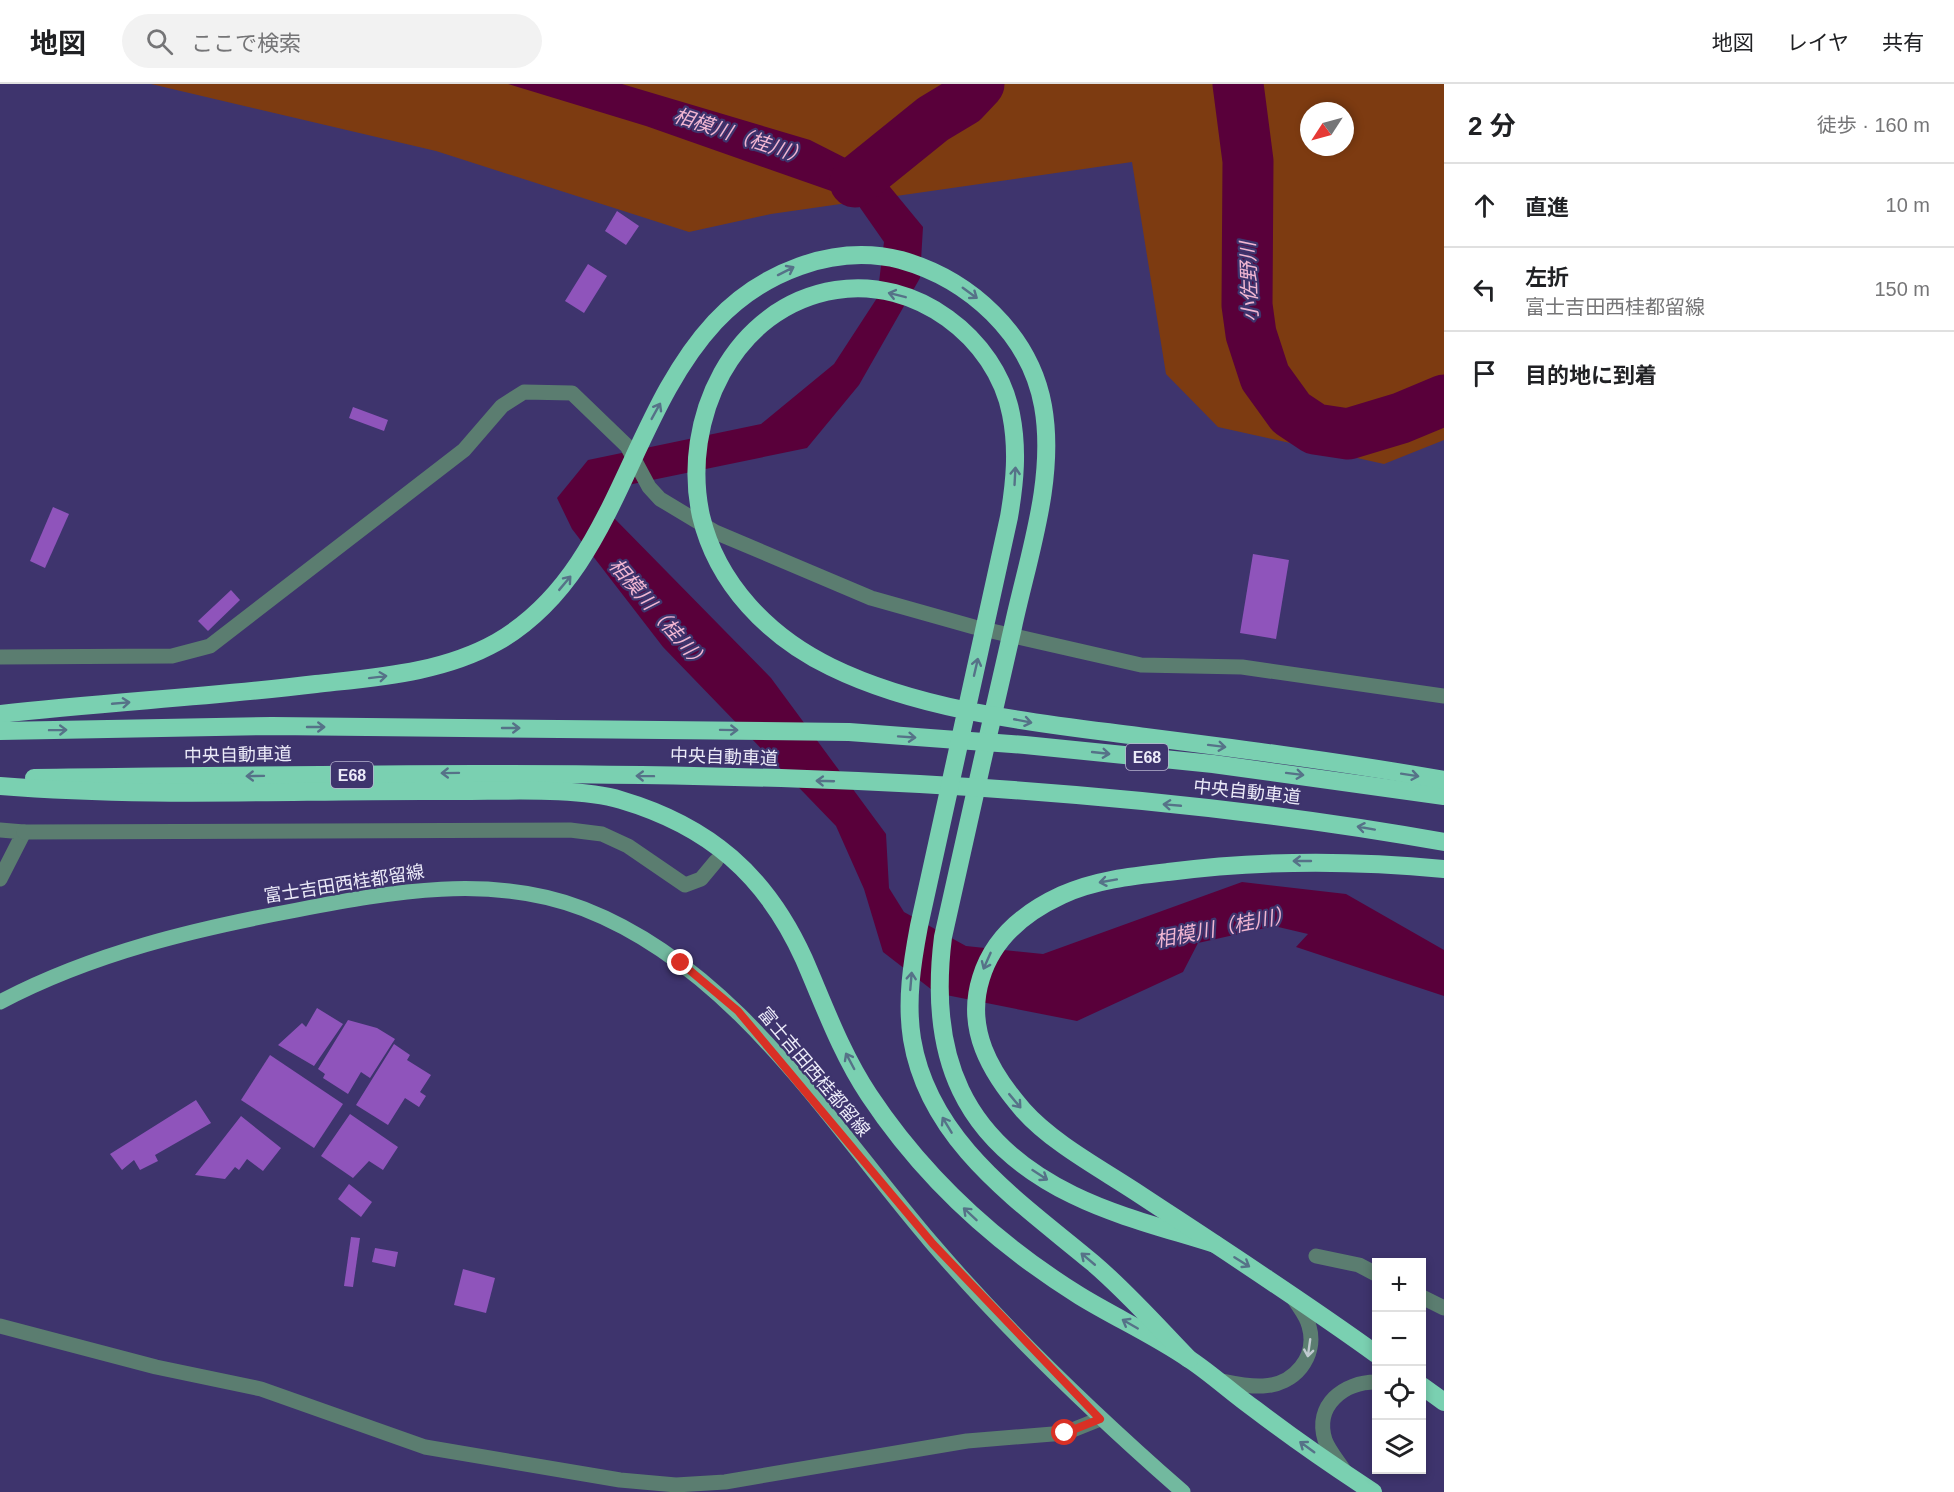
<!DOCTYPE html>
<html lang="ja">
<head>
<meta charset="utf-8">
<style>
  :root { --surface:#fff; --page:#f2f2f2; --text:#202124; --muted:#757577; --line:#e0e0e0 }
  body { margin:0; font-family:Helvetica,"Noto Sans JP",sans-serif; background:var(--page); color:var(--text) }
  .controls { position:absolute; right:18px; bottom:18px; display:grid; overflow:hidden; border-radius:0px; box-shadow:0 3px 9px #0003 }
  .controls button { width:54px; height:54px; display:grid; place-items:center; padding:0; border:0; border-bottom:2px solid var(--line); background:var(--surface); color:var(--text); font:30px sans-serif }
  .compass { position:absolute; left:1300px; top:18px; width:54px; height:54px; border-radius:50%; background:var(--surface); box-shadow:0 3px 9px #0003; rotate:234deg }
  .stop { position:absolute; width:18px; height:18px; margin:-14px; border:4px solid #d93025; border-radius:50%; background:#fff }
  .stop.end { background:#d93025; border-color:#fff; box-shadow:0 2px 6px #0008 }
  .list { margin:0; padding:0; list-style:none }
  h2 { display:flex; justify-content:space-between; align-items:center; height:78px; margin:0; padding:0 24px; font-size:26px }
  h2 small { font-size:20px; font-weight:400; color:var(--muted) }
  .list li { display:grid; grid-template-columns:39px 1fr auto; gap:18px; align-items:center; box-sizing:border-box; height:84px; padding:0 24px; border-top:2px solid var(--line) }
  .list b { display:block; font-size:22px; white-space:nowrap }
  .list p { margin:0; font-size:20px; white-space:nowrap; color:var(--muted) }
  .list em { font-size:20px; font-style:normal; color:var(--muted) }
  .icon { flex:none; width:33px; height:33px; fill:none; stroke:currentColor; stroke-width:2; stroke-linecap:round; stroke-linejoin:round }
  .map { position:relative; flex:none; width:1444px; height:1408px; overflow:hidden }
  header { display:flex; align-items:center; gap:36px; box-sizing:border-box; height:84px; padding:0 30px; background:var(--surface); border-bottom:2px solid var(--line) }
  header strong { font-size:28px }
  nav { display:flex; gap:33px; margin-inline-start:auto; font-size:21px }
  .search { width:420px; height:54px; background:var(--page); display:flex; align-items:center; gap:15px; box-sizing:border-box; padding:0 21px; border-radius:33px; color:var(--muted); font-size:22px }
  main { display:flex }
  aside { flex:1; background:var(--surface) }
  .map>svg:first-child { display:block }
  .green { fill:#7d3b11; fill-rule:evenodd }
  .water { fill:#59003a }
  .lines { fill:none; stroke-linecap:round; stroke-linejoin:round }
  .river { stroke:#59003a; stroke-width:51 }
  .building { fill:#8f54bb }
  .minor { stroke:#5b7d70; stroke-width:15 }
  .major { stroke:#72b99f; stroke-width:15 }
  .highway { stroke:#7ad0b1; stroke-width:18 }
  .oneway { stroke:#567288 }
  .oneway2 { stroke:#c0cad0 }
  .route { stroke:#d93025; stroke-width:8 }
  .labels { text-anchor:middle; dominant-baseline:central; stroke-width:4.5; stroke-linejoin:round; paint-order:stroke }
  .shield { fill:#3e346d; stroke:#b8b4cf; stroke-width:1.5 }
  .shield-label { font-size:16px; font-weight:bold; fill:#ecebf9 }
  .street-label { font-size:18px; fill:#ecebf9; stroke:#3e346d }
  .water-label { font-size:20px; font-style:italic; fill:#f1b6d2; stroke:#3e346d }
</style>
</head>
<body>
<header>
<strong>地図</strong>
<div class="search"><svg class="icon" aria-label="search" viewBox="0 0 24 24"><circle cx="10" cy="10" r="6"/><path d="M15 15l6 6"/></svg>ここで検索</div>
<nav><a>地図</a><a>レイヤ</a><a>共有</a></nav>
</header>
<main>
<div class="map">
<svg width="1444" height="1408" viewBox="0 0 1444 1408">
  <rect width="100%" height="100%" fill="#3e346d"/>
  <path class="green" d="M151,0H1444V356L1384,380L1218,343L1166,290L1132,78L771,130L689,148L436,67ZM1309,27H1345V63H1309Z"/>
  <path class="water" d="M508,0H622L810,56L881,92L923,143L920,194L859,301L807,364L623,402L613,433L771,594L886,750L889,804L904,828L966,862L1043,870L1242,798L1346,810L1444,866V912L1296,863L1308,850L1274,842L1198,859L1183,888L1077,937L936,909L883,868L864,805L836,742L663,563L572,445L557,414L588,376L761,340L834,280L877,214L884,158L854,115L646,42Z"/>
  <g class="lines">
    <g class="river">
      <path d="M1238,0L1248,77L1247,221L1251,250L1265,293L1291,329L1315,345L1348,350L1401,334L1444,316"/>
      <path d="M855,98L933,35L963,17L979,0"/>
    </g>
  </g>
  <g class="building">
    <path d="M617,127L639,142L626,161L605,147Z"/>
    <path d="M588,180L607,192L584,229L565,217Z"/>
    <path d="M353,323L388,336L384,347L349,334Z"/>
    <path d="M53,423L69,430L45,484L30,477Z"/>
    <path d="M1253,470L1289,476L1276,555L1240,549Z"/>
    <path d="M231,506L240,516L208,547L198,537Z"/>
    <path d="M317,924L343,940L314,982L278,961L302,939L306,943Z"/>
    <path d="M348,936L377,944L395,955L370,994L361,988L348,1010L323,994L325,990L318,985Z"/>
    <path d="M394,960L410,971L407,976L431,991L420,1008L426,1012L419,1023L405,1014L388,1041L356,1021Z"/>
    <path d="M270,971L343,1020L314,1064L241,1016Z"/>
    <path d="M196,1016L211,1039L155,1071L158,1077L140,1086L134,1076L122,1086L110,1070Z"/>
    <path d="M350,1030L398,1063L383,1086L369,1077L353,1094L321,1072Z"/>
    <path d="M241,1032L281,1064L263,1087L247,1075L239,1086L235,1083L225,1095L195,1091Z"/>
    <path d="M349,1100L372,1118L361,1133L338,1115Z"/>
    <path d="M351,1153L360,1154L353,1203L344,1202Z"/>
    <path d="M375,1164L398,1168L395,1183L372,1178Z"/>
    <path d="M463,1185L495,1194L486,1229L454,1221Z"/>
  </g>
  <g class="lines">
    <g class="minor">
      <path d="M0,573L172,572L210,562L464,366L502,322L524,308L572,309L627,362L649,403L660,415L715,448L871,514L974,543L1141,581L1242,583L1444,612"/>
      <path d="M0,746L24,748L0,795"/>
      <path d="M24,748L570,746L602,750L628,762L685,801L701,795L716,777"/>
      <path d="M1316,1172L1359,1181L1376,1190"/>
      <path d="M1422,1213L1444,1224"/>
      <path d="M0,1242L156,1283L261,1305L425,1363L620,1396L676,1401L725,1398L967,1357L1065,1349L1100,1335"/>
      <path d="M1217,1296C1232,1299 1248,1303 1263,1302C1294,1301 1318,1273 1309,1242C1307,1232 1298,1222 1293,1213"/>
      <path d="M1345,1388C1339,1378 1329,1367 1325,1356C1314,1321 1344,1298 1376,1298"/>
    </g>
    <path class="major" d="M0,918C93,869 195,845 297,826C391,808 492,789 584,825C736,884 829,1039 931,1158C1008,1248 1094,1330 1183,1408"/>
    <g class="highway">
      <path d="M0,630C105,618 211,613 316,600C378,593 442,589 497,558C617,489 626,334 715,238C761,189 833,159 901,176C969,195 1030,250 1043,322C1056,395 1028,473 1013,543C989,646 966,750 943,853C928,972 962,1057 1073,1111C1118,1133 1168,1145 1215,1160"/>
      <path d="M0,647L272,642L849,648L1025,661L1213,680L1444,712"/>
      <path d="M34,694C503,689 980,675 1444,758"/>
      <path d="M0,702C148,714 297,706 445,707C495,708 575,702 621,716C709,742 766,791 804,875C824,921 841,969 869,1011C924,1094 995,1159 1080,1212C1116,1234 1154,1251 1189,1275C1212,1290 1233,1310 1256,1326C1294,1355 1333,1382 1373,1408"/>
      <path d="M1376,1270C1300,1215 1221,1164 1142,1112C1105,1087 1053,1060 1023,1026C990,988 965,945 981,894C993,854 1025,828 1062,811C1095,796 1132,792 1168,788C1260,776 1351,776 1444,785"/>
      <path d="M1189,1275C1158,1243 1127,1208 1093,1179C1019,1117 929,1058 912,955C906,917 912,879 919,842L1009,433C1015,398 1018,365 1011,330C996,253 915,193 836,206C733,222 680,336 701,432C717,500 769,553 831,583C923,628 1038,639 1138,652C1240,665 1343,678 1444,696"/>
      <path d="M1422,1302L1444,1318"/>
    </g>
  </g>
  <defs><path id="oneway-shaft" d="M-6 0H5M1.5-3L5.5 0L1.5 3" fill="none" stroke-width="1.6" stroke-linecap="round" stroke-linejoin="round" transform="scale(1.5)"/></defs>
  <g class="oneway">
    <use href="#oneway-shaft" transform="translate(786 187) rotate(-27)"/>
    <use href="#oneway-shaft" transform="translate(970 209) rotate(36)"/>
    <use href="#oneway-shaft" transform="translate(897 211) rotate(-166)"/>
    <use href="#oneway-shaft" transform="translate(656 327) rotate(-61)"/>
    <use href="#oneway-shaft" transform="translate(1015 392) rotate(-87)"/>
    <use href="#oneway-shaft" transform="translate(565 499) rotate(-50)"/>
    <use href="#oneway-shaft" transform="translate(976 583) rotate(-77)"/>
    <use href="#oneway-shaft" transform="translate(378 593) rotate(-7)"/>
    <use href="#oneway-shaft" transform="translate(121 619) rotate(-5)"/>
    <use href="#oneway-shaft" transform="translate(1023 637) rotate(11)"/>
    <use href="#oneway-shaft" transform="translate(316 643)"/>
    <use href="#oneway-shaft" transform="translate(511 644)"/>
    <use href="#oneway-shaft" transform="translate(58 646) rotate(-1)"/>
    <use href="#oneway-shaft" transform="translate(729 646) rotate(1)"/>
    <use href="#oneway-shaft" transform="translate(907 653) rotate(4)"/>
    <use href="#oneway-shaft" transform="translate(1217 662) rotate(7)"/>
    <use href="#oneway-shaft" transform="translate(1101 669) rotate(6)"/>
    <use href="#oneway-shaft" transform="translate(450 689) rotate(179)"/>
    <use href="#oneway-shaft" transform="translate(1295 690) rotate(7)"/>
    <use href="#oneway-shaft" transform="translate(1410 691) rotate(9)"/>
    <use href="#oneway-shaft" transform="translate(255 692) rotate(179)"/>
    <use href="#oneway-shaft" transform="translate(645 692) rotate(-179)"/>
    <use href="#oneway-shaft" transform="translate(825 697) rotate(-178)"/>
    <use href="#oneway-shaft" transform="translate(1172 721) rotate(-175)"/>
    <use href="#oneway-shaft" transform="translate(1366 744) rotate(-170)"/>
    <use href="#oneway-shaft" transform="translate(1302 777) rotate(180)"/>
    <use href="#oneway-shaft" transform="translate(1108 797) rotate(170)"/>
    <use href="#oneway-shaft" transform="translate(987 877) rotate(114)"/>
    <use href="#oneway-shaft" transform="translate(911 897) rotate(-85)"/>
    <use href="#oneway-shaft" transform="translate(850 977) rotate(-118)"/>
    <use href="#oneway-shaft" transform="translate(1015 1017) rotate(50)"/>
    <use href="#oneway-shaft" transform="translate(947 1041) rotate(-121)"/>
    <use href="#oneway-shaft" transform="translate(1040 1091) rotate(33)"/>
    <use href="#oneway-shaft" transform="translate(970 1130) rotate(-137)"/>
    <use href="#oneway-shaft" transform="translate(1088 1175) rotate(-140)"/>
    <use href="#oneway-shaft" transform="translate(1242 1178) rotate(32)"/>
    <use href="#oneway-shaft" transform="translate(1130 1240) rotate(-150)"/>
    <use href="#oneway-shaft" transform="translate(1307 1363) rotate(-144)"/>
  </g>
  <use class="oneway2" href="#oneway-shaft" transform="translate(1309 1264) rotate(98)"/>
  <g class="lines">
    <path class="route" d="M681,879L738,927L933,1160L1100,1335L1065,1349"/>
  </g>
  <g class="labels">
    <g class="shield">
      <rect x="1126" y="660" width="42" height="26" rx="4.5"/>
      <rect x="331" y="678" width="42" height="26" rx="4.5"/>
    </g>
    <g class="shield-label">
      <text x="1147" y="673">E68</text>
      <text x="352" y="691">E68</text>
    </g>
    <g class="street-label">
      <text transform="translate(238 671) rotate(-1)">中央自動車道</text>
      <text transform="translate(724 673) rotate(2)">中央自動車道</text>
      <text transform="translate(1247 708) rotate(6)">中央自動車道</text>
      <text transform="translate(344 800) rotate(-9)">富士吉田西桂都留線</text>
      <text transform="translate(814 988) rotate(50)">富士吉田西桂都留線</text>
    </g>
    <g class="water-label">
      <text transform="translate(741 52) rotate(18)">相模川（桂川）</text>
      <text transform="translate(1249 198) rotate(-92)">小佐野川</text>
      <text transform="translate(659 530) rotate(49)">相模川（桂川）</text>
      <text transform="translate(1224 843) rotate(-11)">相模川（桂川）</text>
    </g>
  </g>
</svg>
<div class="controls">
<button>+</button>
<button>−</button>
<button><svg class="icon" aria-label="locate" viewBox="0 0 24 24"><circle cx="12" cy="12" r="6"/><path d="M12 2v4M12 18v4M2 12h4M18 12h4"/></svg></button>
<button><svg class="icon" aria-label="layers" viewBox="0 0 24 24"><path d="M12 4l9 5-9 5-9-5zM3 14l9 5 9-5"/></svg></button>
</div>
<svg class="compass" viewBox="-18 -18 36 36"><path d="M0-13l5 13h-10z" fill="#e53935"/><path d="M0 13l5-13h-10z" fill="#757577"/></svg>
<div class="stop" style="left:1065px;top:1349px"></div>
<div class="stop end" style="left:681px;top:879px"></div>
</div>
<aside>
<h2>2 分<small>徒歩 · 160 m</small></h2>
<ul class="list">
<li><svg class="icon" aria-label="ahead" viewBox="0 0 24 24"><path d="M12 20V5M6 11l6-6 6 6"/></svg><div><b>直進</b></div><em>10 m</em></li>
<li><svg class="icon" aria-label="left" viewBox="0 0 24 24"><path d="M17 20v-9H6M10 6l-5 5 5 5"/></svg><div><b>左折</b><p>富士吉田西桂都留線</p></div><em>150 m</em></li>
<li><svg class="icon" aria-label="arrive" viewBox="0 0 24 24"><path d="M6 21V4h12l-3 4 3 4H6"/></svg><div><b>目的地に到着</b></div></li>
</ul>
</aside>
</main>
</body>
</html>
